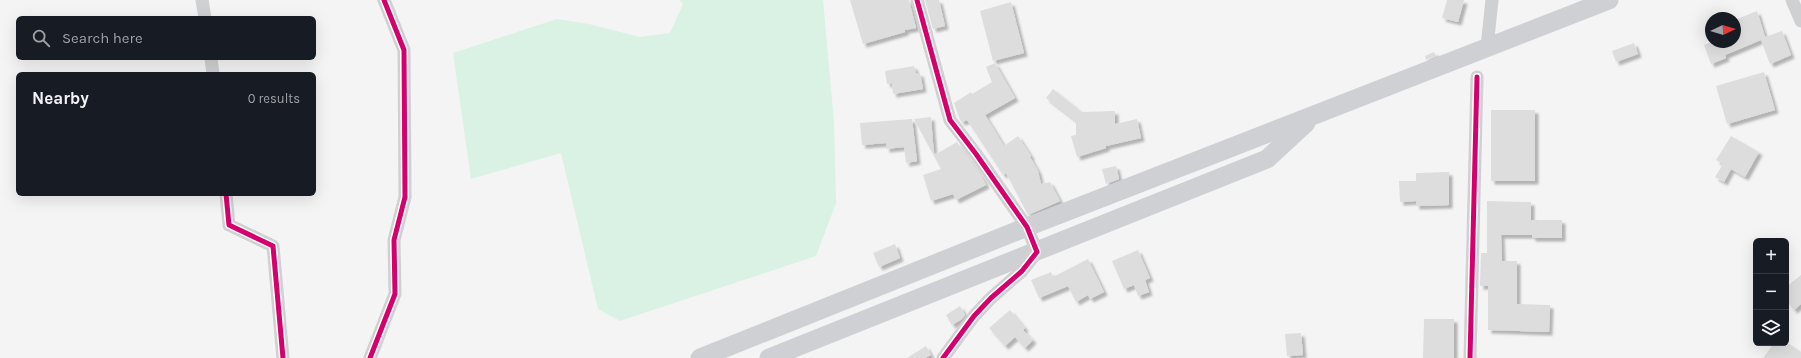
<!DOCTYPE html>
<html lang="en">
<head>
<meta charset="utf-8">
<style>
  :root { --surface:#171b24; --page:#20242c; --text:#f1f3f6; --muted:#9ea1a6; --line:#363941 }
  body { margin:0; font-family:Karla,sans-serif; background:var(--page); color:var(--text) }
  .controls { position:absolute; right:12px; bottom:12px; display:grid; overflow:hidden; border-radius:6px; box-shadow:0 4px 16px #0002 }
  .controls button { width:36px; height:36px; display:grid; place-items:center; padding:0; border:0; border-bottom:1px solid var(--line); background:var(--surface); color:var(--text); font:20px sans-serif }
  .compass { position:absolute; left:1705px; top:12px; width:36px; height:36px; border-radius:50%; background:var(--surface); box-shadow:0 4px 16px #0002; rotate:86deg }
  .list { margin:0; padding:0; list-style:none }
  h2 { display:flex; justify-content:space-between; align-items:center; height:52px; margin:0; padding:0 16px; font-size:17px }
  h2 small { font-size:13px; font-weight:400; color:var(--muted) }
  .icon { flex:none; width:22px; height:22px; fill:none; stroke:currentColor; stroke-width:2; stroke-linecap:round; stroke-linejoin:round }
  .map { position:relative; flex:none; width:1801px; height:358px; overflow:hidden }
  .search { position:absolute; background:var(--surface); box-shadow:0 4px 16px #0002; left:16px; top:16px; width:300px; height:44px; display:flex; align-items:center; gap:10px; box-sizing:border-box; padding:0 14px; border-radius:6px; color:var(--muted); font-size:15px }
  .panel { position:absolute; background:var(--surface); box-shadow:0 4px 16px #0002; left:16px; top:72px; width:300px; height:124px; border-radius:6px }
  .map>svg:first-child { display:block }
  .green { fill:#d9f2e3 }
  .building { fill:#ddddde; filter:url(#shadow) }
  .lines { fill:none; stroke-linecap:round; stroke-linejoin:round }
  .minor { stroke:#ced0d2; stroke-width:13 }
  .secondary { stroke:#ced0d4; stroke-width:19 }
  .cycleway-casing { stroke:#fff; stroke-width:8 }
  .cycleway { stroke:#d6006c; stroke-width:5 }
</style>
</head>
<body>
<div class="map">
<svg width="1801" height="358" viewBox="0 0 1801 358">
  <defs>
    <filter id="shadow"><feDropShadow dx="3.5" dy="3.5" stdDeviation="1" flood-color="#0004"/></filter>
  </defs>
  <rect width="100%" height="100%" fill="#f4f4f4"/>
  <path class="green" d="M679,0H823L834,122L836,203L816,256L620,321L598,309L561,153L471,179L453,53L557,19L589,24L640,37L670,33L683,4Z"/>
  <g class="building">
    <path d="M850,0H909L916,28L905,30V32L863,44Z"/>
    <path d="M925,0H939L945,26L933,29Z"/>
    <path d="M1447,0H1464L1458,22L1442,18Z"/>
    <path d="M1011,2L1024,53L993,61L980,11Z"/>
    <path d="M1757,11L1765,37L1782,31L1791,55L1770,64L1761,40L1725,55L1726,58L1711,64L1704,45L1712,42H1735V20Z"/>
    <path d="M1634,43L1638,54L1616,62L1612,51Z"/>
    <path d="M1434,52L1436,56L1426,60L1425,56Z"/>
    <path d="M995,63L1015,98L985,115L1004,146L1018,136L1031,156L1030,157L1038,171L1041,184L1050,182L1060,201L1028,215L1006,173L1003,175L967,120L962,122L960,120L954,103L971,92L972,94L992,82L986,67Z"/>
    <path d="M914,66L916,74L920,73L923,89L893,94L892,83L887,84L885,71Z"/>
    <path d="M1764,72L1775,110L1727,124L1716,86Z"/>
    <path d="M1053,89L1082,112L1115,111V124L1137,119L1141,138L1106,146V148L1077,157L1071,136L1076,135V121L1046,98Z"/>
    <rect x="1491" y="110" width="44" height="71"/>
    <path d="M931,117L934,155L957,142L982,177L986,185L956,200L953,194L931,201L923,175L941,169L914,119Z"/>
    <path d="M912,119L917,161L906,163L904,147L886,149V143L862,145L860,123Z"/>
    <path d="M1731,136L1759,152L1745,177L1731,169L1724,182L1715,177L1723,164L1716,160Z"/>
    <path d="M1116,166L1119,179L1106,184L1102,169Z"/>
    <path d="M1449,172V205L1416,206V201L1400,202L1399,181H1416V173Z"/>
    <path d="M1487,201L1531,202V220H1562V238H1532V235H1501L1502,261H1517V304L1550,305L1549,332L1488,330V286H1480L1481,253H1487Z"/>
    <path d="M895,244L900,258L879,267L873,253Z"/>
    <path d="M1138,250L1150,278L1145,280L1149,292L1138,296L1134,285L1124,289L1112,261Z"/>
    <path d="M1088,259L1104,292L1090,299L1088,295L1076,302L1068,286L1039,298L1031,280L1051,272L1053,277Z"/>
    <path d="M1801,275V304L1794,310L1786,300V287Z"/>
    <path d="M960,306L965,315L962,319L952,325L946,315Z"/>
    <path d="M1010,310L1025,328L1023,330L1033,340L1025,348L1015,337L1005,346L989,328Z"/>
    <path d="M1424,319H1454V358H1423Z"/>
    <path d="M1301,333L1303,355L1287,356L1285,334Z"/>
    <path d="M1774,343H1788L1801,352V358H1763Z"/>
    <path d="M926,346L931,355L925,358H907Z"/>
  </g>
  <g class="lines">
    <g class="minor">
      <path d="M202,0L205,18"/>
      <path d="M917,0L950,120L976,154L1027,227L1037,252L1022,271L991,298L974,316L943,358"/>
      <path d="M1792,0L1801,21"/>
      <path d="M1487,47L1492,0"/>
      <path d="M211,58L213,74"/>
      <path d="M226,194L229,225L273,246L283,358"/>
      <path d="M370,358L395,294L394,240L405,197L404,50L384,0"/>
      <path d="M1470,358L1477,77"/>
    </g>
    <g class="secondary">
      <path d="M700,358L1027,227L1609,0"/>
      <path d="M769,358L1267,159L1306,123"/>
    </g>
    <g class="cycleway-casing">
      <g id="cycleway">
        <path d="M917,0L950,120L976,154L1027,227L1037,252L1022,271L991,298L974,316L943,358"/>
        <path d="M226,194L229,225L273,246L283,358"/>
        <path d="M370,358L395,294L394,240L405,197L404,50L384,0"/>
        <path d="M1470,358L1477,77"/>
      </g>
    </g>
    <use href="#cycleway" class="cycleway"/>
  </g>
</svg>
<div class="controls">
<button>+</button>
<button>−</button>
<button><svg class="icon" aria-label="layers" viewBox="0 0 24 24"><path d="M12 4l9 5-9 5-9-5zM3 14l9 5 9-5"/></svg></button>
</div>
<svg class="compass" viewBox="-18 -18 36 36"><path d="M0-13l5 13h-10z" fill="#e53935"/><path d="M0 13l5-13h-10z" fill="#9ea1a6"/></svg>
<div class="search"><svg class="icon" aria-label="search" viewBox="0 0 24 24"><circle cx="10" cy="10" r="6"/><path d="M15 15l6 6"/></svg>Search here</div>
<section class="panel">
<h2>Nearby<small>0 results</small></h2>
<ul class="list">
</ul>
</section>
</div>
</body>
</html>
